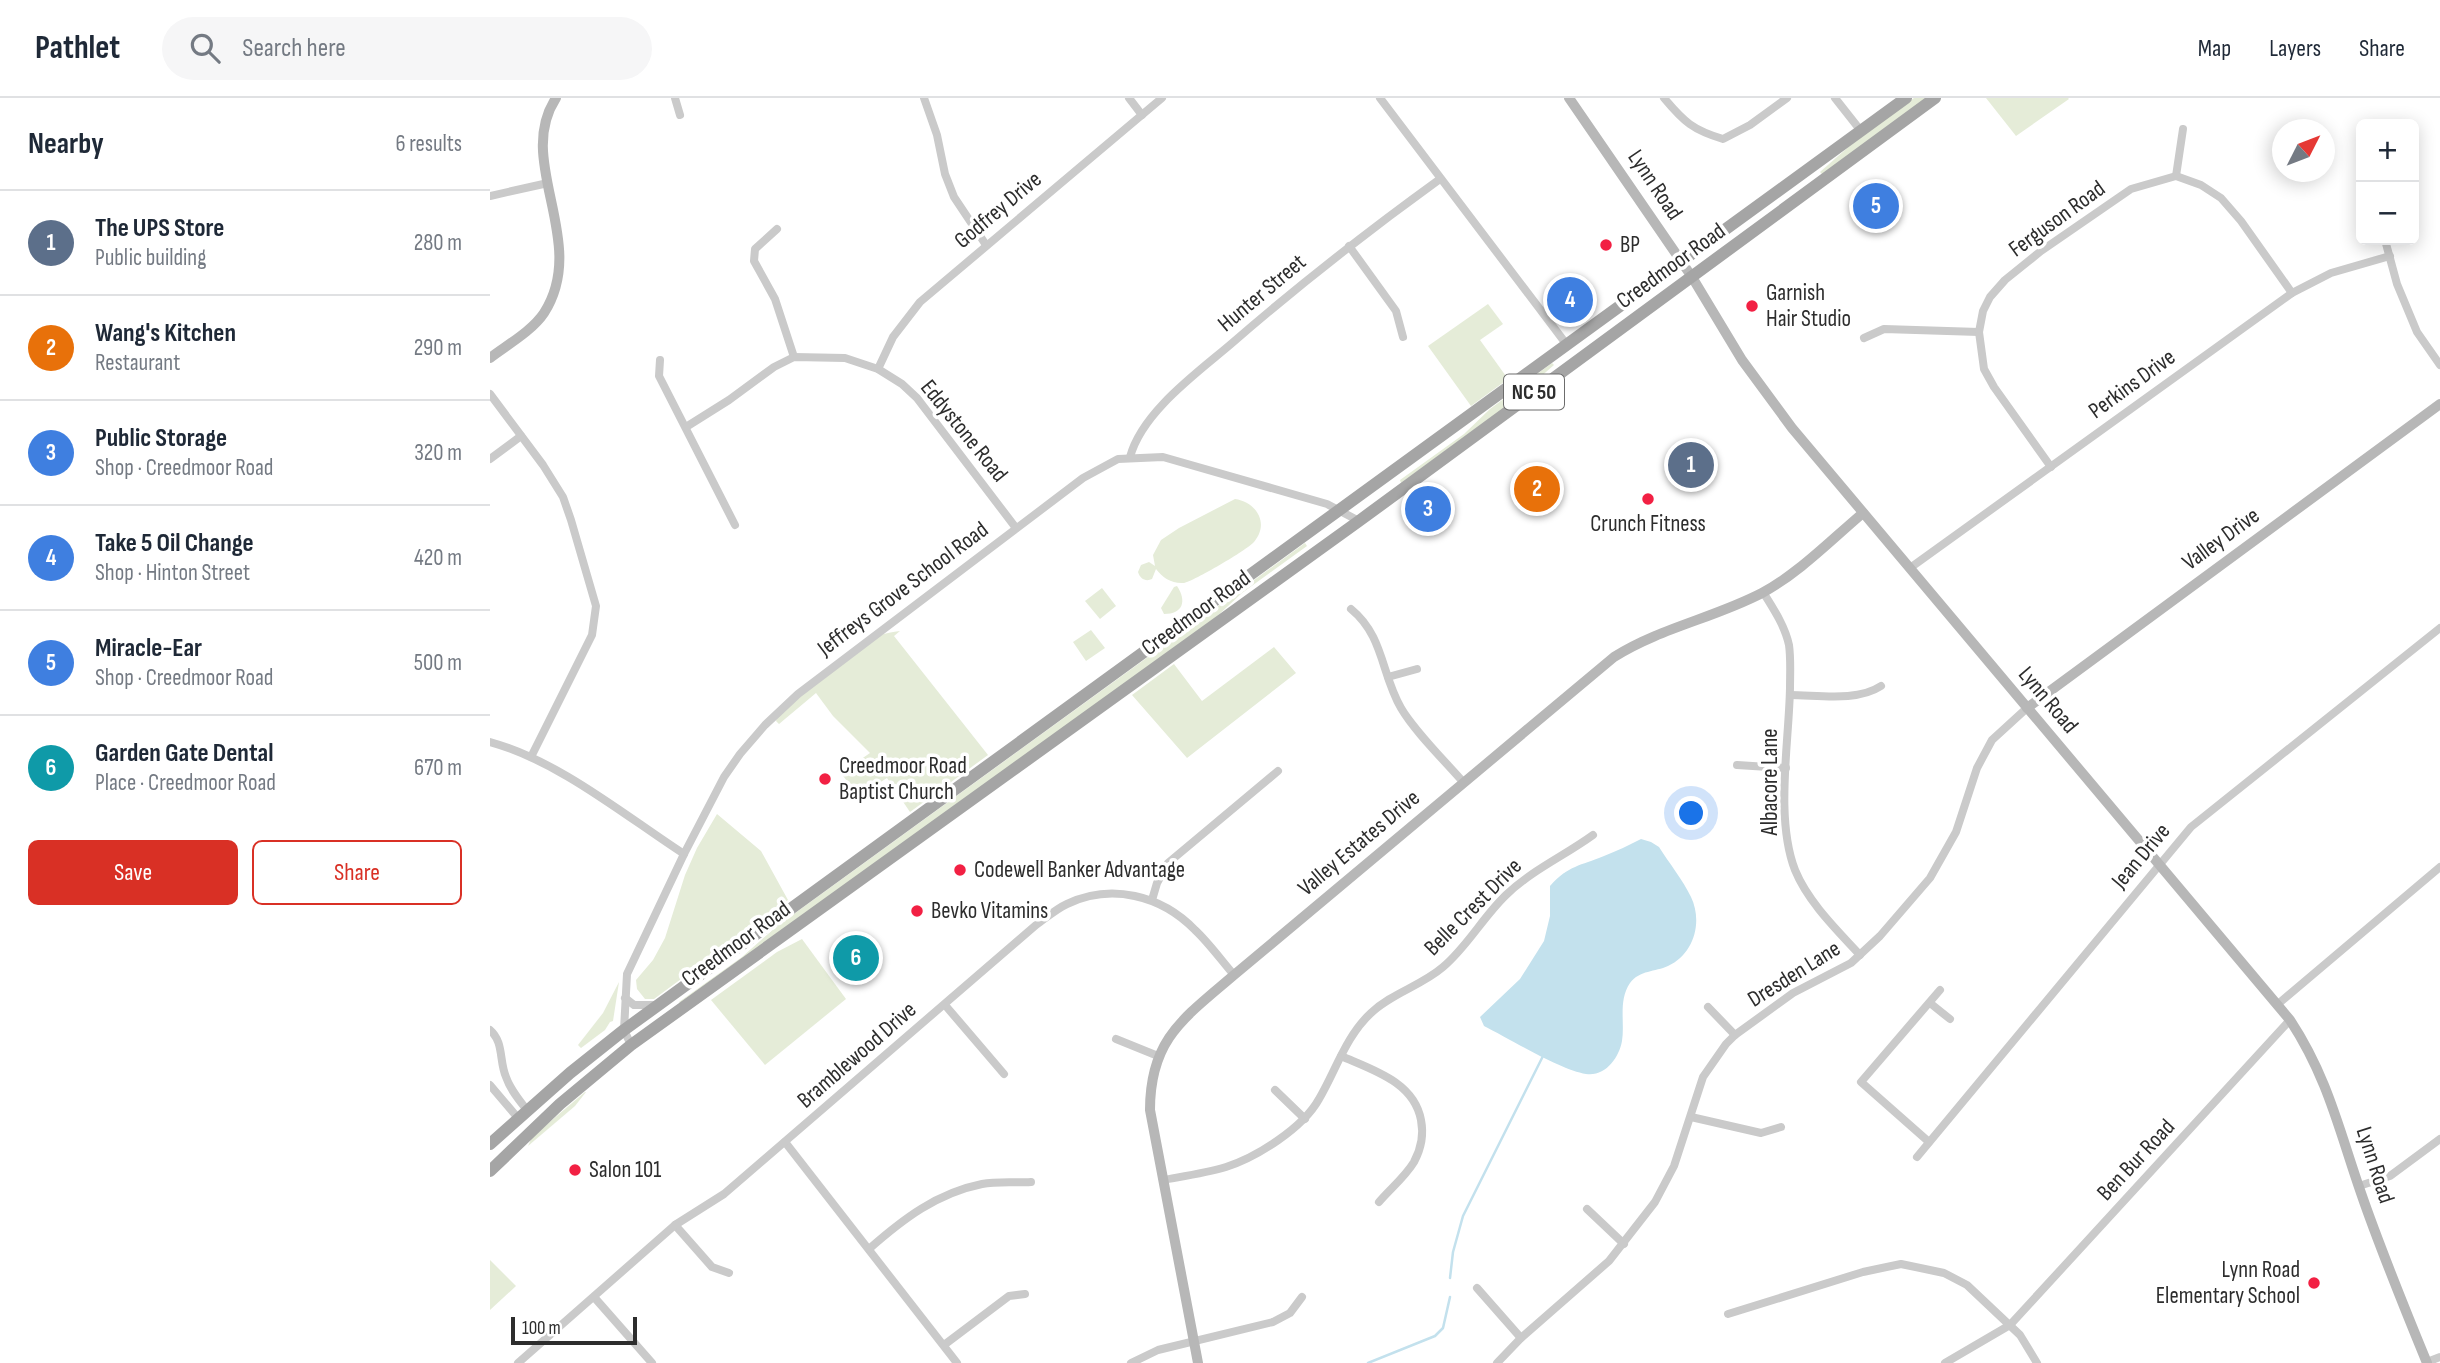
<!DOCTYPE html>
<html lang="en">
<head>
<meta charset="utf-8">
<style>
  :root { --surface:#fff; --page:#f6f6f7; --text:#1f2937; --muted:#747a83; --line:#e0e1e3; --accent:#d93025 }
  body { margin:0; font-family:"Sofia Sans Condensed",sans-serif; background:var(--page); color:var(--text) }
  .controls { position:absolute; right:21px; top:21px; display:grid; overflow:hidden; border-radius:10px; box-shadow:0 4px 18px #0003 }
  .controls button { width:63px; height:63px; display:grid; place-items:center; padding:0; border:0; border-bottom:2px solid var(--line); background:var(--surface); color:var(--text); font:35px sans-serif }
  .compass { position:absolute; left:1782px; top:21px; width:63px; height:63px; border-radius:50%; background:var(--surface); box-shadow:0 4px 18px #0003; rotate:48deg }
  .scale { position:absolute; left:21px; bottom:18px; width:126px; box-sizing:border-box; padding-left:7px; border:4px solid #2d2d2d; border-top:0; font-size:19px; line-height:24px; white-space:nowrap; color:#2d2d2d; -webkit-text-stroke:5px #fff; paint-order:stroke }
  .you { position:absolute; left:1202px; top:716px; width:24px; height:24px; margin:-18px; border:5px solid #fff; border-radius:50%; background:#1a73e8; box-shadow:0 0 0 10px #1a73e833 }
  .badge { display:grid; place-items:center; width:46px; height:46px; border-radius:50%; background:var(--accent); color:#fff; font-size:23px; font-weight:700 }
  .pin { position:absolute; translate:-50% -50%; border:4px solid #fff; box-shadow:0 2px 7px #0006 }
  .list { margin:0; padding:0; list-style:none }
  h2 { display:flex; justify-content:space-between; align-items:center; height:91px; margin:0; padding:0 28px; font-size:30px }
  h2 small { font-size:23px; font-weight:400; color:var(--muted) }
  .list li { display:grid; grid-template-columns:46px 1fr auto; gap:21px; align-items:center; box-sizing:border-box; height:105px; padding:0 28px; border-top:2px solid var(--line) }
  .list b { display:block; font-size:26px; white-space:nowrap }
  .list p { margin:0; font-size:23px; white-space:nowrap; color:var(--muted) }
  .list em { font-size:23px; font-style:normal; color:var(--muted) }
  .actions { display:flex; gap:14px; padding:21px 28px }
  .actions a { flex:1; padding:16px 0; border:2px solid var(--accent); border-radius:10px; text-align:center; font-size:24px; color:var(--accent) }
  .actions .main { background:var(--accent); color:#fff }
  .icon { flex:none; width:38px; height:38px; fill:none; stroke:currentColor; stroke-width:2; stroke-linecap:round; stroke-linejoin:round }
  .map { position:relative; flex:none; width:1950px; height:1265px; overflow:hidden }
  header { display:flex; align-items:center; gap:42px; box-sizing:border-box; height:98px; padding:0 35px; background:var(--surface); border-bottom:2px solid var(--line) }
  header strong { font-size:33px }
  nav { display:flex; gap:38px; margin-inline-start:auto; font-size:24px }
  .search { width:490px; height:63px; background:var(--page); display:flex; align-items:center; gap:18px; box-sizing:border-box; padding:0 24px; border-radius:38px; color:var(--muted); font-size:26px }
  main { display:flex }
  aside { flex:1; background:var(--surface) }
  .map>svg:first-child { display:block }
  .green { fill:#e5ecd8 }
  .water { fill:#c3e1ed }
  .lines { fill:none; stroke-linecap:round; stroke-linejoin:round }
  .stream { stroke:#c3e1ed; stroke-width:2.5 }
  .street { stroke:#cacaca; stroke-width:8 }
  .secondary { stroke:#b7b7b7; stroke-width:10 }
  .primary { stroke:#a5a5a5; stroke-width:12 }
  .poi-dot { fill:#f22043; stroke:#fff; stroke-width:2.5 }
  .labels { text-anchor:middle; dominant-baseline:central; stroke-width:7; stroke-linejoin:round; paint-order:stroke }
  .shield { fill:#fff; stroke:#6c6c6c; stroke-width:2 }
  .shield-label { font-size:21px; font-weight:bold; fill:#2d2d2d }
  .street-label { font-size:23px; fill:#2d2d2d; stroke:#fff }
  .poi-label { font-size:23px; fill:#2d2d2d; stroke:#fff; text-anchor:start }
</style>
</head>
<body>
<header>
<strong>Pathlet</strong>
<div class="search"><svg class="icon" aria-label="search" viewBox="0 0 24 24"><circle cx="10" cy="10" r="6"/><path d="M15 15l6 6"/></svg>Search here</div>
<nav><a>Map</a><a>Layers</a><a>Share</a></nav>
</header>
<main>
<aside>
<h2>Nearby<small>6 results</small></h2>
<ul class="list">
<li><span class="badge" style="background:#5c6f8a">1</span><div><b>The UPS Store</b><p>Public building</p></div><em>280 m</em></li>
<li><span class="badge" style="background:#e8710a">2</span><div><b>Wang's Kitchen</b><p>Restaurant</p></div><em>290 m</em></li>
<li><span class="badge" style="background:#3f7fe0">3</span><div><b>Public Storage</b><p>Shop · Creedmoor Road</p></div><em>320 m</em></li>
<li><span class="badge" style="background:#3f7fe0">4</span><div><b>Take 5 Oil Change</b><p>Shop · Hinton Street</p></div><em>420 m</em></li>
<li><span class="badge" style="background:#3f7fe0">5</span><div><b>Miracle-Ear</b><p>Shop · Creedmoor Road</p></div><em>500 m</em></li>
<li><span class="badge" style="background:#0f9aa8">6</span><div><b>Garden Gate Dental</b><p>Place · Creedmoor Road</p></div><em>670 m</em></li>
</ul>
<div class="actions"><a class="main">Save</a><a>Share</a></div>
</aside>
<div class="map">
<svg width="1950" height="1265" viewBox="0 0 1950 1265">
  <rect width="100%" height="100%" fill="#fff"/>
  <g class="green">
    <path d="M1424,0H1438L1333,77L1330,74L1364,44Z"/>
    <path d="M1496,0H1578L1579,1L1526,38Z"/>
    <path d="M998,206L1013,226L990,242L1018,281L981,308L938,248Z"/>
    <path d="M1062,265L1064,267L1017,308L911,385L910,382L974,336L1000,311Z"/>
    <path d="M745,401C766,404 780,425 764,444C757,452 704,483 694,485C682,486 673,480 666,471L662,481C656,484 650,481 648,474L651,467L659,464L665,468L663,457L671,442L689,430Z"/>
    <path d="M815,445L817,448L752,495L723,522L191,907L189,904L252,859L286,829Z"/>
    <path d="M687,488C697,503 693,516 674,516L671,510L684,489Z"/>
    <path d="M612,490L626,508L610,521L595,503Z"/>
    <path d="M601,532L615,550L596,563L583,544Z"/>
    <path d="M410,533L404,538L498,657L420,714L397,680L368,698L351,675L380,655L343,618L326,595L289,626L286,623C292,608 371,549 389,538C395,535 403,534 410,533Z"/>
    <path d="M784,549L806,575L697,660L642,597L684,566L712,603Z"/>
    <path d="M227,716L271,753L298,802L164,901H155L147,891L146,882L163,862L175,840L195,777L207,750Z"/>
    <path d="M312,841L356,901L275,967L221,902L287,854Z"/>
    <path d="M129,884L123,923L120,924L115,932L91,950L88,947L113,915Z"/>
    <path d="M95,994H96L85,1008L38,1048L42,1039Z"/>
    <path d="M0,1162L26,1188L0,1212Z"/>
  </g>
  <path class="water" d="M1151,741L1161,744L1169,749C1179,765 1193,782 1201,799C1213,824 1204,856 1178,868C1165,874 1150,872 1140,885C1128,903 1135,924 1132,943C1129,960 1115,979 1096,976C1070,972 1020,941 994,928L990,919L1030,881L1054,843L1060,818V788C1079,767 1090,768 1114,758C1127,753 1139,747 1151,741Z"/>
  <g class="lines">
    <g class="stream">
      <path d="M960,1180L963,1154L973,1118L1053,958"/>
      <path d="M878,1265L945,1238L953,1230L960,1199"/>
    </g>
    <g class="street">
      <path d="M185,0L190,17"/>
      <path d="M434,0L447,37L455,76L464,99L496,147"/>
      <path d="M639,0L652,17"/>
      <path d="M890,0L1077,247"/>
      <path d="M1174,0C1194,24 1203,32 1233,41L1260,27L1297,0"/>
      <path d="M1345,0L1371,33"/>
      <path d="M1686,78L1693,31"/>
      <path d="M0,98L58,85"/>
      <path d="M287,131L265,151L264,163L285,201L304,259"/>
      <path d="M1895,142L1907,186L1927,234L1950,267"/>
      <path d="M859,148L906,213L913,239"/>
      <path d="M1374,240L1394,231L1489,234"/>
      <path d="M170,262L169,278L245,427"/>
      <path d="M388,271L403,239L430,204L672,0"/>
      <path d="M0,296L53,367L73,399L81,422L106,508L102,537L41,659"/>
      <path d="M196,329L239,302L284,269L304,259L355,260L388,271L412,286L427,300L526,430"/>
      <path d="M640,359C652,314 707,275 741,246C809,187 878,133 950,81"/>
      <path d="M0,361L31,338"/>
      <path d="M1561,369L1504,289L1494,271L1489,234L1493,213L1500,199L1515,182L1551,153L1641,91L1686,78L1711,87L1731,100L1751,123L1802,195"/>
      <path d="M1420,470L1802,195L1841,175L1900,158"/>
      <path d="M1273,494C1283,510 1295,528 1299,547C1301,561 1300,576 1300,590C1299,645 1285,720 1305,772C1318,804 1347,832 1370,857"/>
      <path d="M861,511C894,538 891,576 911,610C925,634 955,663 974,685"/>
      <path d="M898,579L927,571"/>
      <path d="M1300,597C1328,597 1367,604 1391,588"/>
      <path d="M0,644C69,663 134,717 194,756"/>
      <path d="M1247,667L1296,670"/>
      <path d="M662,802L667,785L678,765L788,673"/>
      <path d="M135,900L144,907H167"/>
      <path d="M1440,905L1460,921"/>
      <path d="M1788,906L1950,769"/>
      <path d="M455,907L514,976"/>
      <path d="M1218,909L1245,937"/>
      <path d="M0,932C14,944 9,963 16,979C20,991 29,1002 37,1012"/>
      <path d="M626,941L668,958"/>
      <path d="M141,947L134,932L137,876L194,756L234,679L250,656L275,627L308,596L593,380L628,361L673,359L837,406L869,423"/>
      <path d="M851,958C883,972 924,984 931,1022C934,1037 931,1051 924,1064C915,1079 900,1091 889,1104"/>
      <path d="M0,987L28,1020"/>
      <path d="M785,992L815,1021"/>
      <path d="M1201,1019L1271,1035L1291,1029"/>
      <path d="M295,1044L467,1265"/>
      <path d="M1439,1044L1371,984L1450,892"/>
      <path d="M1427,1059L1701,729L1950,530"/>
      <path d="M673,1082C695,1078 716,1075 736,1069C767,1059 813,1030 829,1001C846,972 856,938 881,915C902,895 931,888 953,869C977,849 993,819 1016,797C1042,772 1074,758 1103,737"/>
      <path d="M1869,1088L1900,1078L1950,1041"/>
      <path d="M1097,1111L1134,1146"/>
      <path d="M185,1127L222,1169L239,1175"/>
      <path d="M379,1151C413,1121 447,1095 492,1086C507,1083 525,1085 541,1084"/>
      <path d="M987,1190L1031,1240"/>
      <path d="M104,1199L162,1265"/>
      <path d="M1238,1216L1373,1174L1411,1166L1454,1175L1477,1187L1530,1237L1547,1265"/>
      <path d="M454,1247L519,1198L535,1196"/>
      <path d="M1937,1264L1950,1259"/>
      <path d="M28,1265L185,1127L234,1096L546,827C556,820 566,811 577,806C621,785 671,797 705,832C719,845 731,862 744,877"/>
      <path d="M641,1265L668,1252L783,1224L800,1215L812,1199"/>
      <path d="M1007,1265L1031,1240L1119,1163L1165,1104L1184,1068L1213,979L1236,946L1245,937L1303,895L1361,865L1390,838L1440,780L1466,734L1487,670L1502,642L1537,610"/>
      <path d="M1455,1265L1520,1227L1800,922"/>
    </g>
    <g class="secondary">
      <path d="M1079,0L1202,179L1252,262L1302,330L1800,922C1838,980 1849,1032 1871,1095C1891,1153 1914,1209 1937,1265"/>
      <path d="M0,260C17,247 42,233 54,215C100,143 24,64 66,0"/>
      <path d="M1537,610L1950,306"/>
      <path d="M708,1265L660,1012C660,941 694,920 744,877L1124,559C1170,530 1224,520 1272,495C1309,475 1341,442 1373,415"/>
    </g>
    <g class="primary">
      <path d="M0,1046L80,975L134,932L1416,0"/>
      <path d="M0,1073L70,1006L141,947L869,423L1445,0"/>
    </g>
  </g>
  <g class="poi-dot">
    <circle cx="1116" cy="147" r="7"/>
    <circle cx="1262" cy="208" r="7"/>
    <circle cx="1158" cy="401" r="7"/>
    <circle cx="335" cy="681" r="7"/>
    <circle cx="470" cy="772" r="7"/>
    <circle cx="427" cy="813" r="7"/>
    <circle cx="85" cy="1072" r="7"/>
    <circle cx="1824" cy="1185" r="7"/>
  </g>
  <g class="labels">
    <rect class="shield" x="1014" y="276.5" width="60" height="35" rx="5"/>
    <g class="shield-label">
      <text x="1044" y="294">NC 50</text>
    </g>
    <g class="street-label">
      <text transform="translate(1165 87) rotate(56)">Lynn Road</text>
      <text transform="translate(508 112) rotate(-40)">Godfrey Drive</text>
      <text transform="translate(1567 121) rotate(-36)">Ferguson Road</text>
      <text transform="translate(1181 168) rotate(-36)">Creedmoor Road</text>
      <text transform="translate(772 195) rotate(-40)">Hunter Street</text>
      <text transform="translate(1642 286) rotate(-36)">Perkins Drive</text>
      <text transform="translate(474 333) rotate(51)">Eddystone Road</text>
      <text transform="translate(1731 441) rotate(-36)">Valley Drive</text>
      <text transform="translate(413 491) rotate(-37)">Jeffreys Grove School Road</text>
      <text transform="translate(706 515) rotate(-36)">Creedmoor Road</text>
      <text transform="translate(1558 602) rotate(50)">Lynn Road</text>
      <text transform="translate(1280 684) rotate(-90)">Albacore Lane</text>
      <text transform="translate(869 745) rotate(-40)">Valley Estates Drive</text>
      <text transform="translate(1651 758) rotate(-50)">Jean Drive</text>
      <text transform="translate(983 809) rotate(-45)">Belle Crest Drive</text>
      <text transform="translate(246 846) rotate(-36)">Creedmoor Road</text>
      <text transform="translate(1304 876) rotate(-32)">Dresden Lane</text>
      <text transform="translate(367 957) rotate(-41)">Bramblewood Drive</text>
      <text transform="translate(1646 1062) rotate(-47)">Ben Bur Road</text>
      <text transform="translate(1885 1067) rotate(72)">Lynn Road</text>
    </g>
    <g class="poi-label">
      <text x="1130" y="147">BP</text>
      <text x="1276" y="195">Garnish<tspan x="1276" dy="26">Hair Studio</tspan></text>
      <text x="1158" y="426" text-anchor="middle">Crunch Fitness</text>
      <text x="349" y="668">Creedmoor Road<tspan x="349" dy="26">Baptist Church</tspan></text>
      <text x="484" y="772">Codewell Banker Advantage</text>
      <text x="441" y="813">Bevko Vitamins</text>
      <text x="99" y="1072">Salon 101</text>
      <text x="1810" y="1172" text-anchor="end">Lynn Road<tspan x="1810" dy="26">Elementary School</tspan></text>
    </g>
  </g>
</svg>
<div class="controls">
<button>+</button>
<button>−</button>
</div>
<svg class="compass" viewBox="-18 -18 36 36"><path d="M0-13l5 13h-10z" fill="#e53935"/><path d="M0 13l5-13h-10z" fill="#747a83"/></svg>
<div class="scale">100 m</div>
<div class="you"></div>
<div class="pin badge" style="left:1201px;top:367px;background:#5c6f8a">1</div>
<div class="pin badge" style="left:1047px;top:391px;background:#e8710a">2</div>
<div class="pin badge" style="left:938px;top:411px;background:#3f7fe0">3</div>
<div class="pin badge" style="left:1080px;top:202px;background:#3f7fe0">4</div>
<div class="pin badge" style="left:1386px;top:108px;background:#3f7fe0">5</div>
<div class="pin badge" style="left:366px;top:860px;background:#0f9aa8">6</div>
</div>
</main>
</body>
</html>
